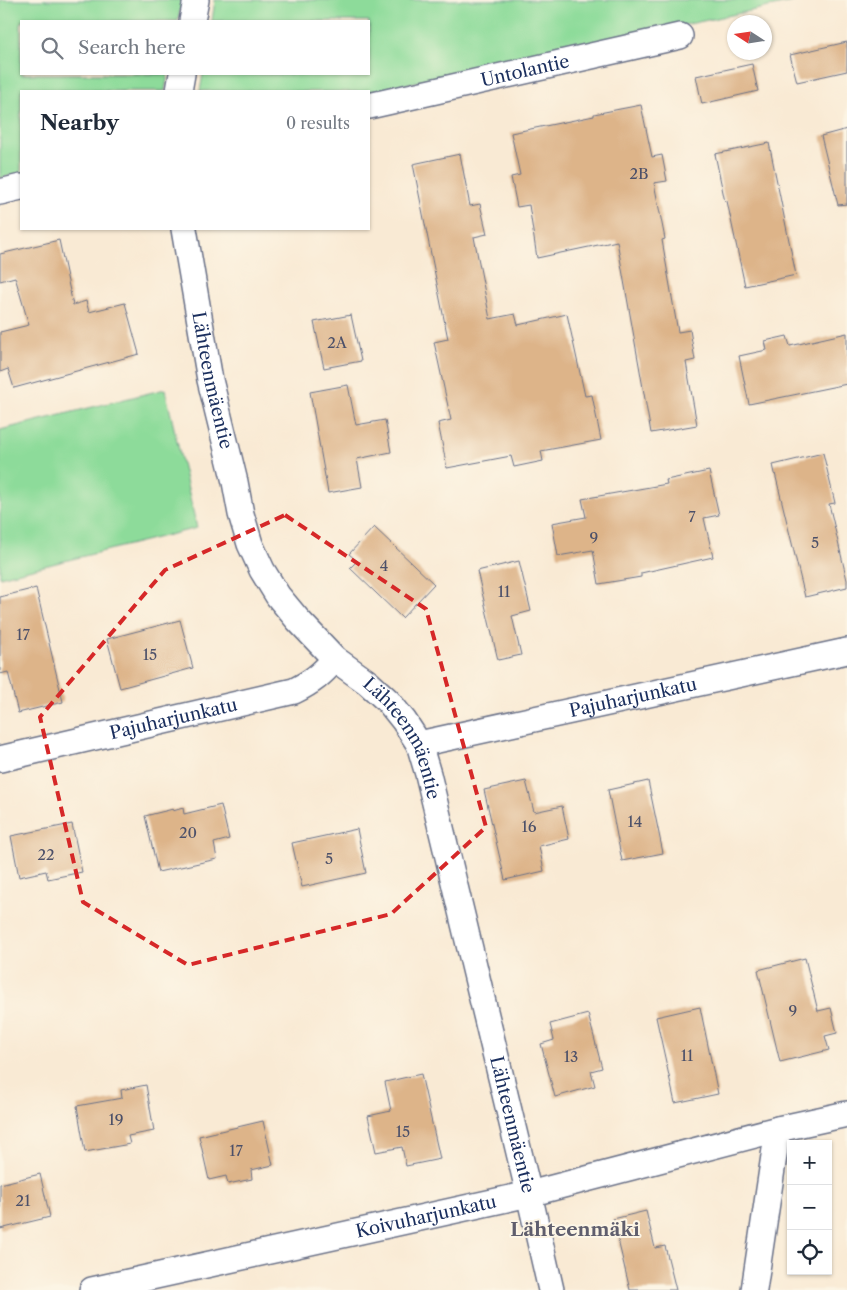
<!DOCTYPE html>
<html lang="en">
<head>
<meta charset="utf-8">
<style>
  :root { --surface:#fff; --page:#f6f6f7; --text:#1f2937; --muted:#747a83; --line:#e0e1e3 }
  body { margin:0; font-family:"Libre Caslon Text",serif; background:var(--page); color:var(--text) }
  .controls { position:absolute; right:15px; bottom:15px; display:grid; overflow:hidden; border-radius:0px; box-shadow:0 1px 4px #0004 }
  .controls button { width:45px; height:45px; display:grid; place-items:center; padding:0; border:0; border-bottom:1px solid var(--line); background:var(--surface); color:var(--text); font:25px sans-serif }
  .compass { position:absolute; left:727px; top:15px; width:45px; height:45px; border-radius:50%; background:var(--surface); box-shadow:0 1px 4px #0004; rotate:282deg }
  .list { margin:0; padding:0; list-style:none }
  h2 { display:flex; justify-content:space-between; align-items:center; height:65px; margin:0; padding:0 20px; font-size:21px }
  h2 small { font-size:16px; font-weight:400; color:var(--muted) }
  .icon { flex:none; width:28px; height:28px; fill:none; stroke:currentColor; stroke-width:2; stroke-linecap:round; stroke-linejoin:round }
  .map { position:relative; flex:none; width:847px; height:1290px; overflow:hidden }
  .search { position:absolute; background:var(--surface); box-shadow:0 1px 4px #0004; left:20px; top:20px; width:350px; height:55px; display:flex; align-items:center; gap:12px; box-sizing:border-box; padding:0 18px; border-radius:0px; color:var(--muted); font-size:19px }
  .panel { position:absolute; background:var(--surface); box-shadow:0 1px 4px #0004; left:20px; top:90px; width:350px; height:140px; border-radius:0px }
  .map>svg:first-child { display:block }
  .green { fill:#8ddb9a; stroke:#54857c }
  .building { fill:#ddb489 }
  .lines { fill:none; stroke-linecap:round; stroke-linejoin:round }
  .minor-casing { stroke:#697087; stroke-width:28 }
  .minor { stroke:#fff; stroke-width:25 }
  .marked { fill:none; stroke:#d62828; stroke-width:4; stroke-dasharray:10 6; stroke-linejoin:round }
  .labels { text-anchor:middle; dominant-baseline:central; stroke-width:4; stroke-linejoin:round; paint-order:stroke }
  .number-label { font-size:15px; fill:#4c5069 }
  .street-label { font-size:18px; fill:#1b2f5e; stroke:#fcf5e5 }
  .neighbourhood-label { font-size:19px; font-weight:bold; fill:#5f5e6d; stroke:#fcf5e5 }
</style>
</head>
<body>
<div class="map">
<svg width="847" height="1290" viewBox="0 0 847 1290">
  <rect width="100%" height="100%" fill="#fcf5e5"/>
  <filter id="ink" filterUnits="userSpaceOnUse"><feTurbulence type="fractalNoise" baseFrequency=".02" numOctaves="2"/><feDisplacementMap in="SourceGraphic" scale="10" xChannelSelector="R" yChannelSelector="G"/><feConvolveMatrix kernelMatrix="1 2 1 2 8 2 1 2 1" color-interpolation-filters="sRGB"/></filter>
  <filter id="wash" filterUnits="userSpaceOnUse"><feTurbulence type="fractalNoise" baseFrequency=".0096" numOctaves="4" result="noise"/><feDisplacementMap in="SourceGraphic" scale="20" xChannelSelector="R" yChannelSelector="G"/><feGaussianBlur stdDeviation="1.12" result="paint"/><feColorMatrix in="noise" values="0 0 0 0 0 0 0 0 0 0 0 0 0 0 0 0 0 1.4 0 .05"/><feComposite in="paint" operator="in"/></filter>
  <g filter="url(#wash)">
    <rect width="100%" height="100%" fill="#f9ead4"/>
    <g class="green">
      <path d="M0,0H182L178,21H21V74H168L165,91H21V173L0,178Z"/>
      <path d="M215,0H802L369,92L200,91L203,74H369V21H212Z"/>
      <path d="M165,389L197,528L0,577V430Z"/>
    </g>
    <g id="blocks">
      <g class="building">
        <path d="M847,42V71L797,82L790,55Z"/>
        <path d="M752,64L758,91L702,104L696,76Z"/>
        <path d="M641,105L652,157L662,155L667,181L654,183L665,239L662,240L678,332L690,330L695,360L686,362L697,425L651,433L617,241L537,258L529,205L517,207L511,177L520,175L511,133L594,116V114Z"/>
        <path d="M847,129V204L838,205L821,136Z"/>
        <path d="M769,143L796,275L745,286L727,201L725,202L715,154Z"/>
        <path d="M460,154L470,206L480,204L487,234L474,237L490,319L515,314L518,325L567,314L585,396L592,395L601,440L541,451L543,461L514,467L511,456L447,468L438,423L451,420L434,342L448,339L413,164Z"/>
        <path d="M59,240L73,305L86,301L89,312L125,303L139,354L14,388L8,369L0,372V332L29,325L15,277L0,281V254Z"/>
        <path d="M351,315L361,361L324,368L314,322Z"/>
        <path d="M847,333V384L749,404L739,356L767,350L765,341L787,336L790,346Z"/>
        <path d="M348,385L356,425L385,420L391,452L357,459L362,487L328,493L310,392Z"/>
        <path d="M823,453L835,503L829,504L847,580V587L805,597L773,465Z"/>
        <path d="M709,471L719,515L704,518L713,557L641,573V577L599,584L593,550L558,556L552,523L586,517L582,499L667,484L666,480Z"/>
        <path d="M374,527L434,584L402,618L350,568L357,561L349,554Z"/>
        <path d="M519,561L531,611L512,616L521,655L498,660L477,571Z"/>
        <path d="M36,588L63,702L18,713L8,672L0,674V597Z"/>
        <path d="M180,620L193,668L120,688L107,639Z"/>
        <path d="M526,781L534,812L562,806L569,839L539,846L544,871L505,880L484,790Z"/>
        <path d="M648,781L663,853L622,861L608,790Z"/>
        <path d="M221,805L229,839L214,843L217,859L158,872L145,816L173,809V811L183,808L184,814Z"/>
        <path d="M72,824L82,872L48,879L46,871L19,877L11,836Z"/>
        <path d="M357,829L366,873L302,887L292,843Z"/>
        <path d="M805,958L818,1011L831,1008L837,1033L825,1036L829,1050L780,1062L758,970Z"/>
        <path d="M700,1007L718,1094L675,1103L656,1017Z"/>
        <path d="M588,1014L602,1068L591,1071L595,1086L555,1097L541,1044L554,1040L550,1024Z"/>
        <path d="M421,1074L440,1159L406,1166L402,1147L376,1152L368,1116L391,1111L385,1082Z"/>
        <path d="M146,1085L154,1131L128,1136L130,1144L85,1152L77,1106L122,1098L121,1090Z"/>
        <path d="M263,1121L273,1165L251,1170L252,1179L228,1184L226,1176L209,1180L199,1136Z"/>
        <path d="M40,1174L50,1217L0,1229V1184Z"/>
        <path d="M646,1211L655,1248L665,1246L676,1290H630L613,1219Z"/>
      </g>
    </g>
  </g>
  <g filter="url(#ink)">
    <use href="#blocks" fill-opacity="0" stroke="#697087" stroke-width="1"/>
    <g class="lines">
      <g class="minor-casing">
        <g id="minor">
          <path d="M192,21L196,0"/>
          <path d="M179,91L182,74"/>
          <path id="s1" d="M369,106L680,36"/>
          <path d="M0,192L21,187"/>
          <path id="s2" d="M184,229L210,380L235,482L241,514L250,544L262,570L278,596L298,620L335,659L367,682L388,701L404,721L419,744L428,774L529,1194L551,1290"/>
          <path id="s3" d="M419,744L847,651"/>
          <path id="s4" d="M0,759L294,691C312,682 321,675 335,659"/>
          <path id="s5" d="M92,1290L529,1194L778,1129L847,1114"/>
          <path d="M754,1290L778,1129"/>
        </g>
      </g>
      <use href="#minor" class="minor"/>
    </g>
  </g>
  <path class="marked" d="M285,515L426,609L486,827L391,914L188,965L83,902L40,717L165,570Z"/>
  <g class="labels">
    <g class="number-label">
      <text x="639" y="173">2B</text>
      <text x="337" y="342">2A</text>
      <text x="692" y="516">7</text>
      <text x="594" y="537">9</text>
      <text x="815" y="542">5</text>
      <text x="384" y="565">4</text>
      <text x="504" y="591">11</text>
      <text x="23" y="634">17</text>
      <text x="150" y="654">15</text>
      <text x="635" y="821">14</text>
      <text x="529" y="826">16</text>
      <text x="188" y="832">20</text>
      <text x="46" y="854">22</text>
      <text x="329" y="858">5</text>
      <text x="793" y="1010">9</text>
      <text x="687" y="1055">11</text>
      <text x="571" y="1056">13</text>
      <text x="116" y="1119">19</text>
      <text x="403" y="1131">15</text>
      <text x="236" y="1150">17</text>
      <text x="23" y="1200">21</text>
    </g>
    <g class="street-label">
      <text stroke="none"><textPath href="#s1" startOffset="160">Untolantie</textPath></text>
      <text stroke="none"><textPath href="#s2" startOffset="154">Lähteenmäentie</textPath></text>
      <text stroke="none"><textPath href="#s3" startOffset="219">Pajuharjunkatu</textPath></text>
      <text stroke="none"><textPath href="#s4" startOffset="178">Pajuharjunkatu</textPath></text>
      <text stroke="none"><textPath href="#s2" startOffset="574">Lähteenmäentie</textPath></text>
      <text stroke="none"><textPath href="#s2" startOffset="979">Lähteenmäentie</textPath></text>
      <text stroke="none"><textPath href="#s5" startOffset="342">Koivuharjunkatu</textPath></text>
    </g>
    <g class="neighbourhood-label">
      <text x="575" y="1229">Lähteenmäki</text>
    </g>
  </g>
</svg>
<div class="controls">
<button>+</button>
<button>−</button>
<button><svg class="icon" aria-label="locate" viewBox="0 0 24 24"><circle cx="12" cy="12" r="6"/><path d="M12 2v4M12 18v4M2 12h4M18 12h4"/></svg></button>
</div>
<svg class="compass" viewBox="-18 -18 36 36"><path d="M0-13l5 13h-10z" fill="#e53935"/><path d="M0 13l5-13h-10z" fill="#747a83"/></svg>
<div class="search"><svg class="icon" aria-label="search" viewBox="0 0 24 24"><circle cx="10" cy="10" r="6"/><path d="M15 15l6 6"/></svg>Search here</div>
<section class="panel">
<h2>Nearby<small>0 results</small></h2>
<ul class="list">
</ul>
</section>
</div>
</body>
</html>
